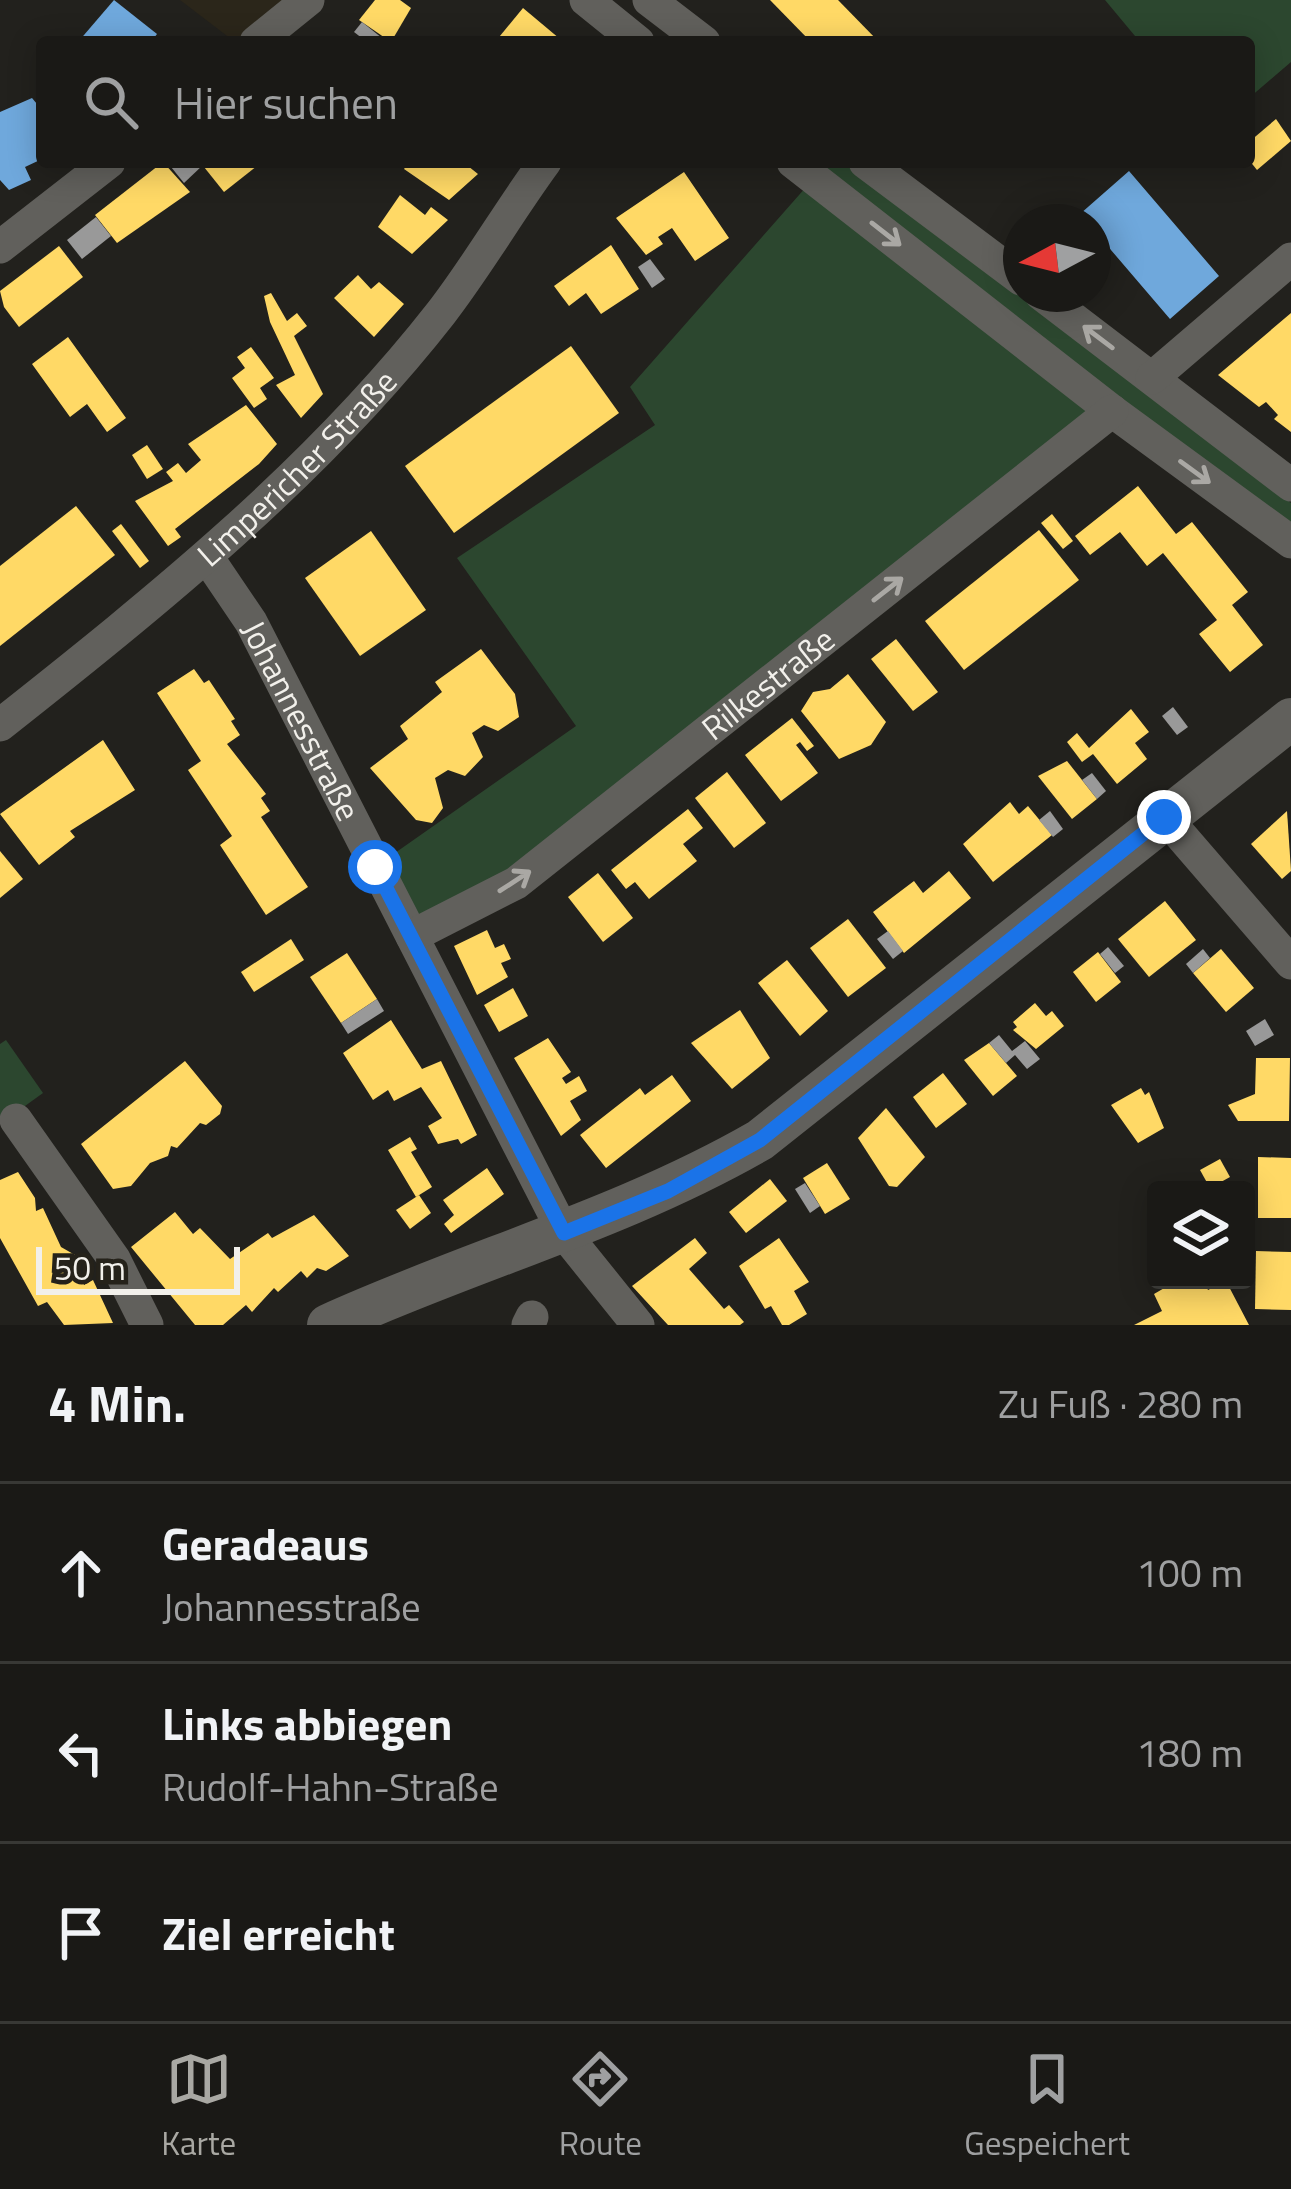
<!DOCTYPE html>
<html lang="de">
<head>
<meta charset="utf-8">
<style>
  :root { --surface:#1a1916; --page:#23221f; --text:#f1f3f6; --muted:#9fa0a1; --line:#383835; --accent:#a9a8a3 }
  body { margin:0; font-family:"Titillium Web",sans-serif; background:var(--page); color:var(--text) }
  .controls { position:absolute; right:36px; bottom:36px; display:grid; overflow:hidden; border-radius:12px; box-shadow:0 6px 30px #0003 }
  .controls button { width:108px; height:108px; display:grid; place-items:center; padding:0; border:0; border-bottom:3px solid var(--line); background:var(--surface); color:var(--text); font:60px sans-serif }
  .compass { position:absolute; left:1003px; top:204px; width:108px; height:108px; border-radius:50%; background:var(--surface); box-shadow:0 6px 30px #0003; rotate:263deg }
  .scale { position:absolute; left:36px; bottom:30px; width:204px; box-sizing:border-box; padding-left:12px; border:6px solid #f2f0eb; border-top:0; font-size:33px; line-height:42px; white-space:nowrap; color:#f2f0eb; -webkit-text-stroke:9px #25221a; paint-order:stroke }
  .stop { position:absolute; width:36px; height:36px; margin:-27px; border:9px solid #1a73e8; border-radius:50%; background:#fff }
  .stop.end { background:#1a73e8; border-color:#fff; box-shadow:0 3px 12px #0008 }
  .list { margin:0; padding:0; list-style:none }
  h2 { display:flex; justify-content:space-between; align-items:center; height:156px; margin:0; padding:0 48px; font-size:51px }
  h2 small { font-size:39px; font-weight:400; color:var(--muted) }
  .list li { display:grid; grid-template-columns:78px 1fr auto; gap:36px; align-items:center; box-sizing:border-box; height:180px; padding:0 48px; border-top:3px solid var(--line) }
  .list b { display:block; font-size:45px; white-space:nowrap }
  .list p { margin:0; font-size:39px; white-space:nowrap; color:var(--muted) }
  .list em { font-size:39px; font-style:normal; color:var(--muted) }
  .icon { flex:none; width:66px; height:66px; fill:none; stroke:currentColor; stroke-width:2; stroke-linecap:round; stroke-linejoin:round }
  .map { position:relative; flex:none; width:1291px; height:1325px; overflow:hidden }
  .search { position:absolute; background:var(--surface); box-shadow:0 6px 30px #0003; left:36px; right:36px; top:36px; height:132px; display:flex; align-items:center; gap:30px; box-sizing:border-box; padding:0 42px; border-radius:12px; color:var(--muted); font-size:45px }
  .sheet { height:696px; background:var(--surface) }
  nav { display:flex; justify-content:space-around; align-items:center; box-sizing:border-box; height:168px; border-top:3px solid var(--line); background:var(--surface); font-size:33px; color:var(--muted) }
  nav a { display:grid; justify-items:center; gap:6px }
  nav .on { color:var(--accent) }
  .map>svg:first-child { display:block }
  .built { fill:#2b261a }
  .green { fill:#2c472f }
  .homes { fill:#ffd966 }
  .schools { fill:#6fa8dc }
  .industry { fill:#999 }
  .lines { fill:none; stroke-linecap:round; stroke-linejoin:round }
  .minor { stroke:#61605c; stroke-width:33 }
  .tertiary { stroke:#61605c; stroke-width:42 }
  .oneway { stroke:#aaa8a4 }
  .route { stroke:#1a73e8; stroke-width:15 }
  .labels { text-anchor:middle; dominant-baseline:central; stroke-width:12; stroke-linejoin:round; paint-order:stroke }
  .street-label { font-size:33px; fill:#f2f0eb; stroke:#25221a }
</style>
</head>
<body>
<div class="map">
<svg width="1291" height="1325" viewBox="0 0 1291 1325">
  <rect width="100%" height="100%" fill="#22211d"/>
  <path class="built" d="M180,0H286L235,42Z"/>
  <g class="green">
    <path d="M1105,0H1291V62L1249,98V42H1140Z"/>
    <path d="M813,162H857L1291,503V522L1241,495Z"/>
    <path d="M814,178L1112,411L516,883L412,936L375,867L576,726L457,558L655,425L630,387Z"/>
    <path d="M6,1040L43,1093L0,1124V1044Z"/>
  </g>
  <g class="homes">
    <path d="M375,0H400L411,8L391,42L359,20Z"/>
    <path d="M770,0H838L879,42H811Z"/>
    <path d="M523,8L560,39L558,42H495Z"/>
    <path d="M1276,119L1291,141L1257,170L1249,160V142Z"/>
    <path d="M163,162L190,192L117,243L95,215Z"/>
    <path d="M200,162H262L224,192Z"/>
    <path d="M409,162L429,167L463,162L478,174L449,200L404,169Z"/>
    <path d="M684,172L729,238L695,261L672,228L658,237L663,244L646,255L616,218Z"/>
    <path d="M400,195L425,215L431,207L448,220L412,254L378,227Z"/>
    <path d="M611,245L639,289L601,314L586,293L569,306L554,286Z"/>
    <path d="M59,246L83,277L19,327L4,307L0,291Z"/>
    <path d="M358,275L371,289L379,282L404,304L374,337L334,298Z"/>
    <path d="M271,293L287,321L297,313L307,326L294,336L323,394L301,418L276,385L295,375L270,322L264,296Z"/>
    <path d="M1291,313V432L1274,419L1278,415L1266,402L1259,407L1218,375Z"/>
    <path d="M68,337L126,418L107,432L87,404L70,417L32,364Z"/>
    <path d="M571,346L619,413L454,533L405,466Z"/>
    <path d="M251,347L274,378L260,388L267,399L254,408L232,378L245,368L237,357Z"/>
    <path d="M246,405L277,444L259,464L175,529L181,537L168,546L135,501L173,481L166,472L178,463L186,473L201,460L188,444Z"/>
    <path d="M147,445L163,469L147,479L132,455Z"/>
    <path d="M1138,486L1176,534L1192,522L1248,592L1232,605L1263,645L1230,672L1199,634L1217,620L1163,553L1147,566L1120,532L1090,555L1075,536Z"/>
    <path d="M76,506L115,555L0,646V566Z"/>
    <path d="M1052,514L1073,541L1063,549L1041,523Z"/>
    <path d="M121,524L149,561L140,568L112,531Z"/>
    <path d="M1039,530L1079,580L964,670L925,621Z"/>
    <path d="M371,531L426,610L360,656L305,578Z"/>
    <path d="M896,639L938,692L913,711L871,659Z"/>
    <path d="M481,649L515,694L519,717L498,731L484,725L472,733L483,757L465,776L448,770L435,778L443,808L432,823L416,820L370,768L408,739L400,726L442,692L435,682Z"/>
    <path d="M194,669L204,683L209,680L235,719L231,721L240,735L227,744L266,794L261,798L270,811L261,817L308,887L266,915L220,845L232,836L188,770L201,761L157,693Z"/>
    <path d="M848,674L886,722L871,745L839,759L801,711L813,692L830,689Z"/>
    <path d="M1131,709L1149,732L1135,743L1147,759L1117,784L1093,754L1082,762L1067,742L1077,733L1089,748Z"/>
    <path d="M792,718L814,746L807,751L800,742L796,745L818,773L781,801L745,755Z"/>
    <path d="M103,740L135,790L70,831L75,837L39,865L0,814Z"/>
    <path d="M1067,761L1097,799L1072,819L1038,776Z"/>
    <path d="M727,772L766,823L734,848L695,798Z"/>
    <path d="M1010,802L1019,814L1028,806L1052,835L993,882L963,844Z"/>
    <path d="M688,809L703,828L683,844L697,861L649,899L635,882L626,889L611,870Z"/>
    <path d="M1287,811L1291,871L1282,879L1251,844Z"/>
    <path d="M0,851L23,879L0,898Z"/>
    <path d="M949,871L971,898L904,953L873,912L914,881L923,893Z"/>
    <path d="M598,873L633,918L603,942L568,897Z"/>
    <path d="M1165,901L1196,940L1149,977L1118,939Z"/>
    <path d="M848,919L886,968L848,997L810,948Z"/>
    <path d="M487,930L495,948L504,944L511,959L501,963L508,977L477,995L454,946Z"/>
    <path d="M291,939L304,960L254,992L241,972Z"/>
    <path d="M1221,949L1254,988L1226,1012L1193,973Z"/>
    <path d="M1098,952L1121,982L1096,1002L1073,972Z"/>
    <path d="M347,953L377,999L341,1023L310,977Z"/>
    <path d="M787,960L828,1011L800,1036L758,983Z"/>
    <path d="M513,988L528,1016L499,1032L484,1005Z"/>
    <path d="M1035,1003L1046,1016L1052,1011L1064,1026L1036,1049L1013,1030L1017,1027L1013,1022Z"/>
    <path d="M740,1010L770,1058L732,1089L691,1043Z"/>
    <path d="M391,1020L422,1069L441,1061L477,1135L461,1144L458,1139L438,1144L428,1126L442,1118L421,1087L394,1101L388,1090L373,1100L343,1053Z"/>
    <path d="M548,1038L571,1072L562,1078L566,1084L579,1076L587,1091L570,1101L581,1120L561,1136L514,1058Z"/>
    <path d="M989,1043L1017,1076L993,1096L964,1060Z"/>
    <path d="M1256,1058H1290L1289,1121H1238L1228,1105L1255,1094Z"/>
    <path d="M185,1061L222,1106L220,1114L206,1125L200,1123L177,1148L171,1146L168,1156L150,1163L131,1186L113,1189L81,1144Z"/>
    <path d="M943,1073L967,1104L936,1128L913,1097Z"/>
    <path d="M672,1075L691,1101L606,1168L580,1135L640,1088L645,1095Z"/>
    <path d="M1141,1088L1145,1095L1149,1092L1164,1128L1138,1143L1111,1105Z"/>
    <path d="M886,1108L925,1157L897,1187L889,1186L858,1138Z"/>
    <path d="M410,1137L417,1149L411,1152L432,1187L416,1197L388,1150Z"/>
    <path d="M1258,1157L1291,1158V1218H1258Z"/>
    <path d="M1220,1159L1230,1177L1210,1188L1200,1170Z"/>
    <path d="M827,1163L850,1199L825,1214L803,1178Z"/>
    <path d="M487,1168L504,1194L451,1233L444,1224L454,1215L443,1200Z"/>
    <path d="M18,1172L35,1198L36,1211L43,1208L61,1247L75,1255L84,1285L93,1280L113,1323L64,1325L47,1302L38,1306L0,1238V1180Z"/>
    <path d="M770,1179L787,1201L746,1233L729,1212Z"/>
    <path d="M419,1195L431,1213L410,1229L396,1210Z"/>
    <path d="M175,1212L193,1234L200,1228L230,1259L268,1233L272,1238L314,1215L349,1256L326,1271L317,1268L307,1278L301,1271L278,1292L274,1288L252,1312L246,1305L223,1325H195L131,1247Z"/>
    <path d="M695,1238L707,1253L689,1269L724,1309L729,1305L744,1322L740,1325H668L632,1286Z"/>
    <path d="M779,1238L809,1282L794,1291L807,1314L789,1325H782L771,1306L765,1309L739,1266Z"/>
    <path d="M1256,1251L1291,1252V1310L1255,1309Z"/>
    <path d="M1178,1280H1203L1208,1290L1226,1281L1249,1325H1134L1162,1311L1154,1294Z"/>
  </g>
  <g class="schools">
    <path d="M114,0L157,34L151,42H78Z"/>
    <path d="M32,98L42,110V159L25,167L31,180L9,190L0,180V112Z"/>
    <path d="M1129,171L1219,276L1170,319L1093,229V222L1080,214Z"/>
  </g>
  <g class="industry">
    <path d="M362,22L387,42H367L354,32Z"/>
    <path d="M167,162H200L203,165L184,183Z"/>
    <path d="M96,217L111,236L82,259L67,240Z"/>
    <path d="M650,259L665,279L652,288L638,267Z"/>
    <path d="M1173,707L1188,727L1177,735L1162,716Z"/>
    <path d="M1092,773L1106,791L1097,799L1082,780Z"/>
    <path d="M1050,811L1063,829L1053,837L1039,820Z"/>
    <path d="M888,931L903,951L893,959L877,939Z"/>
    <path d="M1108,947L1124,966L1115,973L1100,954Z"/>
    <path d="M1203,949L1210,958L1193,973L1186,964Z"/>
    <path d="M377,999L384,1011L348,1034L341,1023Z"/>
    <path d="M1265,1019L1274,1035L1255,1046L1246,1031Z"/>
    <path d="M999,1035L1012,1051L1025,1041L1040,1059L1027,1069L1015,1055L1006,1063L989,1043Z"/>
    <path d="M805,1183L820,1206L810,1213L795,1189Z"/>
  </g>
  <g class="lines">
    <g class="minor">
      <path d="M586,0L638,42"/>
      <path d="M649,0L704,42"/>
      <path d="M256,42L308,0"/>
      <path d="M793,162L1112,411L1291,542"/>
      <path d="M865,162L1021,279"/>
      <path d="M0,247L109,162"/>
      <path d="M1041,294L1291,485"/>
      <path d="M1152,378L1291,259"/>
      <path id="s1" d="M207,557L251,622L564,1233L638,1325"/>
      <path id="s2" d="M0,725C158,600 316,473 441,313C478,265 509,211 545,162"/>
      <path d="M1164,816L1291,963"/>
      <path id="s3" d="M412,936L516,883L1112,411"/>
      <path d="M16,1120L114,1259L147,1325"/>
      <path d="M528,1325L532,1317"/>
    </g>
    <path class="tertiary" d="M328,1325C471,1260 623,1219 760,1140L1291,719"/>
  </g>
  <defs><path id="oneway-shaft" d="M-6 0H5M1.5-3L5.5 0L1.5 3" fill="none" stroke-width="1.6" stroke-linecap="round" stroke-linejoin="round" transform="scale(3)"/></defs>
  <g class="oneway">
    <use href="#oneway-shaft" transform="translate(886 234) rotate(38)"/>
    <use href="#oneway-shaft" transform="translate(1098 337) rotate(-143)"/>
    <use href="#oneway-shaft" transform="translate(1195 472) rotate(36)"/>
    <use href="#oneway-shaft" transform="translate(888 589) rotate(-38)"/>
    <use href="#oneway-shaft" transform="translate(515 881) rotate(-33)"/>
  </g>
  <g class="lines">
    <path class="route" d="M375,867L564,1233L668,1191L760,1140L1164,817"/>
  </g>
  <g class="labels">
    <g class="street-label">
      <text stroke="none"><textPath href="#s2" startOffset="393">Limpericher Straße</textPath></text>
      <text stroke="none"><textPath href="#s3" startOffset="438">Rilkestraße</textPath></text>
      <text stroke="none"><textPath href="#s1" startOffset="189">Johannesstraße</textPath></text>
    </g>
  </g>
</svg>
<div class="controls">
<button><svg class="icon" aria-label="layers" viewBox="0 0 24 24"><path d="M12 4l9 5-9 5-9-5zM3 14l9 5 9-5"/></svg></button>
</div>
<svg class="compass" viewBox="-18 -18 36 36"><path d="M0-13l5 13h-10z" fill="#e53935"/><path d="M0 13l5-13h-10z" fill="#9fa0a1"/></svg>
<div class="scale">50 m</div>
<div class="stop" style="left:375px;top:867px"></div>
<div class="stop end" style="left:1164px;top:817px"></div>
<div class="search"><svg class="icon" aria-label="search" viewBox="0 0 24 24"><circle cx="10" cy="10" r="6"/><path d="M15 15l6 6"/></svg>Hier suchen</div>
</div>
<section class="sheet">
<h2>4 Min.<small>Zu Fuß · 280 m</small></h2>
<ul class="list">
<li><svg class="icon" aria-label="ahead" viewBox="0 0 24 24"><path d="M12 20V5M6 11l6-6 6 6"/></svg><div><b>Geradeaus</b><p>Johannesstraße</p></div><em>100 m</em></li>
<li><svg class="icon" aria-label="left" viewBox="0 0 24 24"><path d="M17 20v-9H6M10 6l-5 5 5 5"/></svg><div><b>Links abbiegen</b><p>Rudolf-Hahn-Straße</p></div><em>180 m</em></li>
<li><svg class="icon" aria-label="arrive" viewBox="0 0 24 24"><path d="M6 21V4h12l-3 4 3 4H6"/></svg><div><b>Ziel erreicht</b></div></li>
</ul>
</section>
<nav>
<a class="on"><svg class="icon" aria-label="map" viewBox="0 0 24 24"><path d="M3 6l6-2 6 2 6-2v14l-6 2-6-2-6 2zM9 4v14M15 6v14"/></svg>Karte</a>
<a><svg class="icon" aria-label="directions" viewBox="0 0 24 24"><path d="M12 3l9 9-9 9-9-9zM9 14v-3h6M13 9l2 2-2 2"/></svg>Route</a>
<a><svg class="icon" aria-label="saved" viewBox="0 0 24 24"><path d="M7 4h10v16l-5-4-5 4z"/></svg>Gespeichert</a>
</nav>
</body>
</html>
